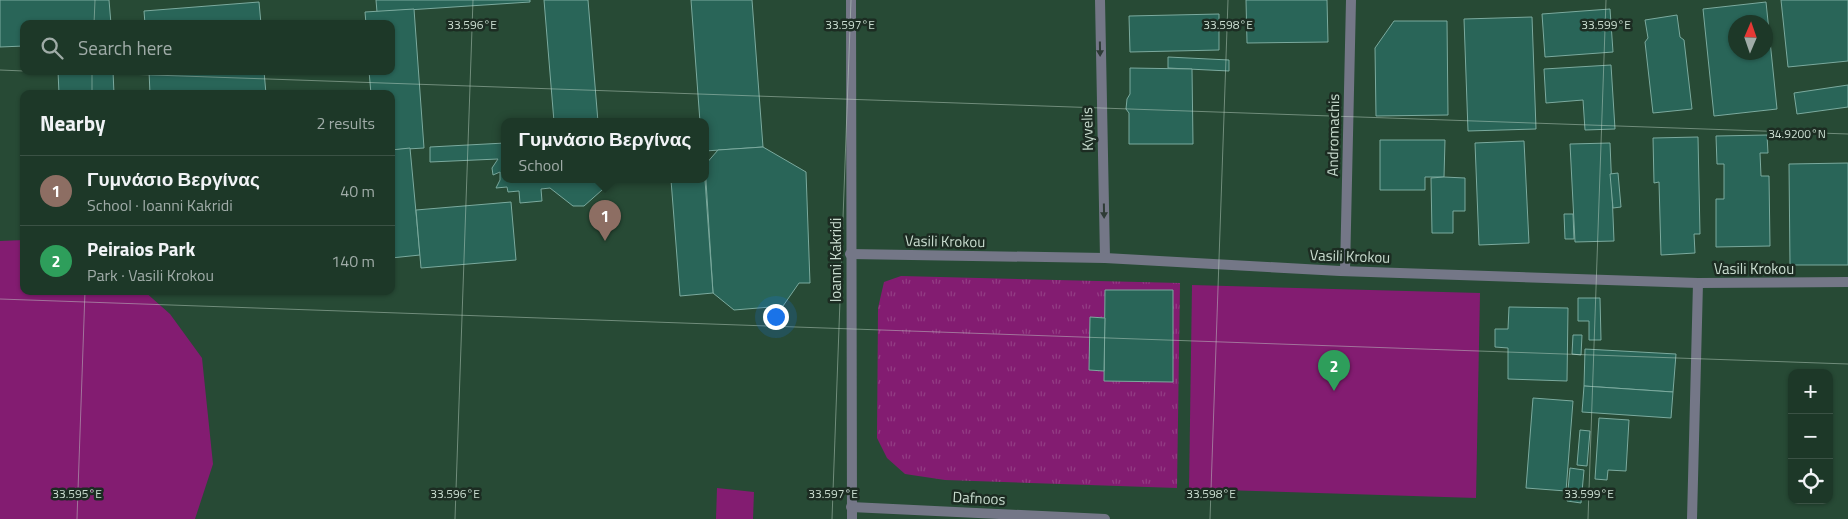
<!DOCTYPE html>
<html lang="en">
<head>
<meta charset="utf-8">
<style>
  :root { --surface:#1d3828; --page:#2a4334; --text:#f1f3f6; --muted:#a0aca8; --line:#3b5245; --accent:#fd86e2 }
  body { margin:0; font-family:"Titillium Web",sans-serif; background:var(--page); color:var(--text) }
  .controls { position:absolute; right:15px; bottom:15px; display:grid; overflow:hidden; border-radius:10px; box-shadow:0 1px 4px #0004 }
  .controls button { width:45px; height:45px; display:grid; place-items:center; padding:0; border:0; border-bottom:1px solid var(--line); background:var(--surface); color:var(--text); font:25px sans-serif }
  .compass { position:absolute; left:1728px; top:15px; width:45px; height:45px; border-radius:50%; background:var(--surface); box-shadow:0 1px 4px #0004; rotate:2deg }
  .you { position:absolute; left:775px; top:316px; width:18px; height:18px; margin:-12px; border:4px solid #fff; border-radius:50%; background:#1a73e8; box-shadow:0 0 0 8px #1a73e833 }
  .badge { display:grid; place-items:center; width:32px; height:32px; border-radius:50%; background:var(--accent); color:#fff; font-size:16px; font-weight:700 }
  .pin { position:absolute; translate:-50% -41px; filter:drop-shadow(0 1px 2px #0008) }
  .pin::after { content:''; position:absolute; top:26px; width:18px; height:15px; background:inherit; clip-path:polygon(0 0,100% 0,50% 100%) }
  .popup { position:absolute; left:501px; top:118px; width:208px; height:65px; box-sizing:border-box; display:grid; place-content:center; border-radius:10px; background:var(--surface); filter:drop-shadow(0 1px 4px #0005); font-size:16px; white-space:nowrap; color:var(--muted) }
  .popup b { font-size:19px; color:var(--text) }
  .popup::after { content:''; position:absolute; left:50%; top:100%; margin-left:-10px; border:10px solid transparent; border-top-color:var(--surface) }
  .list { margin:0; padding:0; list-style:none }
  h2 { display:flex; justify-content:space-between; align-items:center; height:65px; margin:0; padding:0 20px; font-size:21px }
  h2 small { font-size:16px; font-weight:400; color:var(--muted) }
  .list li { display:grid; grid-template-columns:32px 1fr auto; gap:15px; align-items:center; box-sizing:border-box; height:70px; padding:0 20px; border-top:1px solid var(--line) }
  .list b { display:block; font-size:19px; white-space:nowrap }
  .list p { margin:0; font-size:16px; white-space:nowrap; color:var(--muted) }
  .list em { font-size:16px; font-style:normal; color:var(--muted) }
  .icon { flex:none; width:28px; height:28px; fill:none; stroke:currentColor; stroke-width:2; stroke-linecap:round; stroke-linejoin:round }
  .map { position:relative; flex:none; width:1848px; height:519px; overflow:hidden }
  .search { position:absolute; background:var(--surface); box-shadow:0 1px 4px #0004; left:20px; top:20px; width:375px; height:55px; display:flex; align-items:center; gap:12px; box-sizing:border-box; padding:0 18px; border-radius:10px; color:var(--muted); font-size:19px }
  .panel { position:absolute; background:var(--surface); box-shadow:0 1px 4px #0004; left:20px; top:90px; width:375px; height:205px; border-radius:10px }
  .map>svg:first-child { display:block }
  .grass { fill:url(#grass-tufts) }
  .park { fill:#831c71 }
  .building { fill:#296558; stroke:#7baa9e; fill-rule:evenodd }
  .lines { fill:none; stroke-linecap:round; stroke-linejoin:round }
  .minor { stroke:#747787; stroke-width:10 }
  .oneway { fill:#2e3b36 }
  .ticks { fill:none; stroke:#caddd0; stroke-width:1; stroke-opacity:0.45 }
  .labels { text-anchor:middle; dominant-baseline:central; stroke-width:5; stroke-linejoin:round; paint-order:stroke }
  .street-label { font-size:15px; fill:#caddd0; stroke:#1c2c22 }
  .ticks-label { font-size:12px; text-anchor:middle; fill:#caddd0; stroke:#1c2c22; stroke-width:5; stroke-linejoin:round; paint-order:stroke }
</style>
</head>
<body>
<div class="map">
<svg width="1848" height="519" viewBox="0 0 1848 519">
  <defs>
    <pattern id="grass-tufts" width="24" height="20" patternUnits="userSpaceOnUse" patternTransform="scale(1.25)"><rect width="24" height="20" fill="#831c71"/><path d="M3 7l-1-3M5 7V3M7 7l1-3M15 17l-1-3M17 17v-4M19 17l1-3" fill="none" stroke="#933d84"/></pattern>
  </defs>
  <rect width="100%" height="100%" fill="#274a35"/>
  <path class="grass" d="M901,276L1180,283L1177,488L945,480L905,474L887,458L877,438L878,308L884,282Z"/>
  <g class="park">
    <path d="M24,240V291H144L170,314L202,358L213,464L195,519H0V241Z"/>
    <path d="M1192,285L1480,293L1476,498L1189,489Z"/>
    <path d="M717,488L754,492L753,519H716Z"/>
  </g>
  <g class="building">
    <path d="M0,0H109L111,24H24V46L0,47Z"/>
    <path d="M376,0H530V2L377,12Z"/>
    <path d="M544,0H588L598,122H554Z"/>
    <path d="M691,0H752L763,147L705,151V122H700Z"/>
    <path d="M1246,0H1327L1328,42L1247,43Z"/>
    <path d="M1781,0H1848V61L1788,67Z"/>
    <path d="M259,2L261,24H145L144,11Z"/>
    <path d="M1766,2L1777,109L1714,116L1703,9ZM1736,22H1766V52H1736Z"/>
    <path d="M414,9L424,148L391,150V94H371L369,71H391V24H366L365,12Z"/>
    <path d="M1610,9L1613,52L1545,57L1542,14Z"/>
    <path d="M1219,14V50L1130,52L1129,16Z"/>
    <path d="M1677,15L1680,37L1684,40L1692,109L1653,113L1645,42L1648,38L1645,20Z"/>
    <path d="M1532,17L1536,129L1468,131L1464,19Z"/>
    <path d="M1394,21H1447L1448,115L1376,116L1375,48Z"/>
    <path d="M1168,57L1229,60V71L1168,68Z"/>
    <path d="M1611,65L1615,129L1585,130L1583,100L1546,103L1544,69Z"/>
    <path d="M1130,68L1192,69L1193,144H1129V113L1126,109L1127,99L1130,94Z"/>
    <path d="M58,71H113L114,94H59Z"/>
    <path d="M149,71H264L266,94H150Z"/>
    <path d="M1848,85V107L1797,114L1794,93Z"/>
    <path d="M1767,135L1768,153H1760L1761,176H1769L1770,246L1716,247V199H1724V164H1717L1716,136Z"/>
    <path d="M1698,137L1700,234H1694L1695,253L1661,255L1659,182L1654,183L1653,138Z"/>
    <path d="M1380,140H1445L1444,177H1425V190H1380Z"/>
    <path d="M1524,141L1529,243L1479,245L1475,143Z"/>
    <path d="M505,143V180H610L611,182L584,206H573L550,188L541,189L542,201L520,203L519,191L508,192L507,187L496,188L500,180V172L493,175L492,168L498,159L430,162V147Z"/>
    <path d="M1610,143L1614,241L1575,242L1570,144Z"/>
    <path d="M763,147L806,172L810,283H799L783,306L734,310L713,293L705,165L718,150Z"/>
    <path d="M410,148L420,255L391,258V150Z"/>
    <path d="M1848,163V265H1790L1789,164Z"/>
    <path d="M1618,173L1621,207L1613,208L1610,174Z"/>
    <path d="M1444,177L1465,178V211H1453V233H1432L1431,178Z"/>
    <path d="M671,180H705L713,293L680,296Z"/>
    <path d="M511,202L516,260L421,268L416,210Z"/>
    <path d="M1564,214H1573L1574,239H1565Z"/>
    <path d="M1105,290H1173V382L1104,381Z"/>
    <path d="M1578,298H1600L1601,340H1589V321H1578Z"/>
    <path d="M1509,307L1568,308L1567,381L1508,379V348L1495,347V329H1508Z"/>
    <path d="M1090,317L1105,318L1104,371L1089,370Z"/>
    <path d="M1573,335H1582L1581,355L1572,354Z"/>
    <path d="M1585,349L1676,354L1673,392L1584,386Z"/>
    <path d="M1584,386L1673,392L1671,418L1582,412Z"/>
    <path d="M1533,398L1573,401L1566,491L1526,488Z"/>
    <path d="M1599,418L1629,420L1626,471L1608,470L1607,480L1595,479Z"/>
    <path d="M1580,430L1590,431L1587,466L1577,465Z"/>
    <path d="M1570,468L1584,470L1581,503L1567,501Z"/>
  </g>
  <g class="lines">
    <g class="minor">
      <path d="M851,0L852,519"/>
      <path d="M1100,0L1105,258"/>
      <path d="M850,254L1105,258L1340,271L1698,283L1848,282"/>
      <path d="M1345,271L1351,0"/>
      <path d="M851,507L1105,519"/>
      <path d="M1692,519L1698,283"/>
    </g>
  </g>
  <defs><path id="oneway-solid" d="M-6-.8H1V-3.2L6.5 0L1 3.2V.8H-6Z" transform="scale(1.25)"/></defs>
  <g class="oneway">
    <use href="#oneway-solid" transform="translate(1100 49) rotate(89)"/>
    <use href="#oneway-solid" transform="translate(1104 211) rotate(89)"/>
  </g>
  <path class="ticks" d="M94,24L95,0M0,70L24,71M38,71L1848,134M92,94V71M0,299L1848,364M77,519L85,291M455,519L473,0M832,519L851,0M1210,519L1228,0M1588,519L1606,0"/>
  <g class="labels">
    <g class="street-label">
      <text transform="translate(1087 129) rotate(-91)">Kyvelis</text>
      <text transform="translate(1333 135) rotate(-89)">Andromachis</text>
      <text transform="translate(945 241) rotate(1)">Vasili Krokou</text>
      <text transform="translate(1350 256) rotate(2)">Vasili Krokou</text>
      <text transform="translate(835 260) rotate(-90)">Ioanni Kakridi</text>
      <text x="1754" y="268">Vasili Krokou</text>
      <text transform="translate(979 498) rotate(3)">Dafnoos</text>
    </g>
  </g>
  <g class="ticks-label">
    <text x="472" y="29">33.596°E</text>
    <text x="850" y="29">33.597°E</text>
    <text x="1228" y="29">33.598°E</text>
    <text x="1606" y="29">33.599°E</text>
    <text x="1797" y="138">34.9200°N</text>
    <text x="77" y="498">33.595°E</text>
    <text x="455" y="498">33.596°E</text>
    <text x="833" y="498">33.597°E</text>
    <text x="1211" y="498">33.598°E</text>
    <text x="1589" y="498">33.599°E</text>
  </g>
</svg>
<div class="controls">
<button>+</button>
<button>−</button>
<button><svg class="icon" aria-label="locate" viewBox="0 0 24 24"><circle cx="12" cy="12" r="6"/><path d="M12 2v4M12 18v4M2 12h4M18 12h4"/></svg></button>
</div>
<svg class="compass" viewBox="-18 -18 36 36"><path d="M0-13l5 13h-10z" fill="#e53935"/><path d="M0 13l5-13h-10z" fill="#a0aca8"/></svg>
<div class="you"></div>
<div class="pin badge" style="left:605px;top:241px;background:#8d6e63">1</div>
<div class="popup"><b>Γυμνάσιο Βεργίνας</b>School</div>
<div class="pin badge" style="left:1334px;top:391px;background:#2e9e5b">2</div>
<div class="search"><svg class="icon" aria-label="search" viewBox="0 0 24 24"><circle cx="10" cy="10" r="6"/><path d="M15 15l6 6"/></svg>Search here</div>
<section class="panel">
<h2>Nearby<small>2 results</small></h2>
<ul class="list">
<li><span class="badge" style="background:#8d6e63">1</span><div><b>Γυμνάσιο Βεργίνας</b><p>School · Ioanni Kakridi</p></div><em>40 m</em></li>
<li><span class="badge" style="background:#2e9e5b">2</span><div><b>Peiraios Park</b><p>Park · Vasili Krokou</p></div><em>140 m</em></li>
</ul>
</section>
</div>
</body>
</html>
